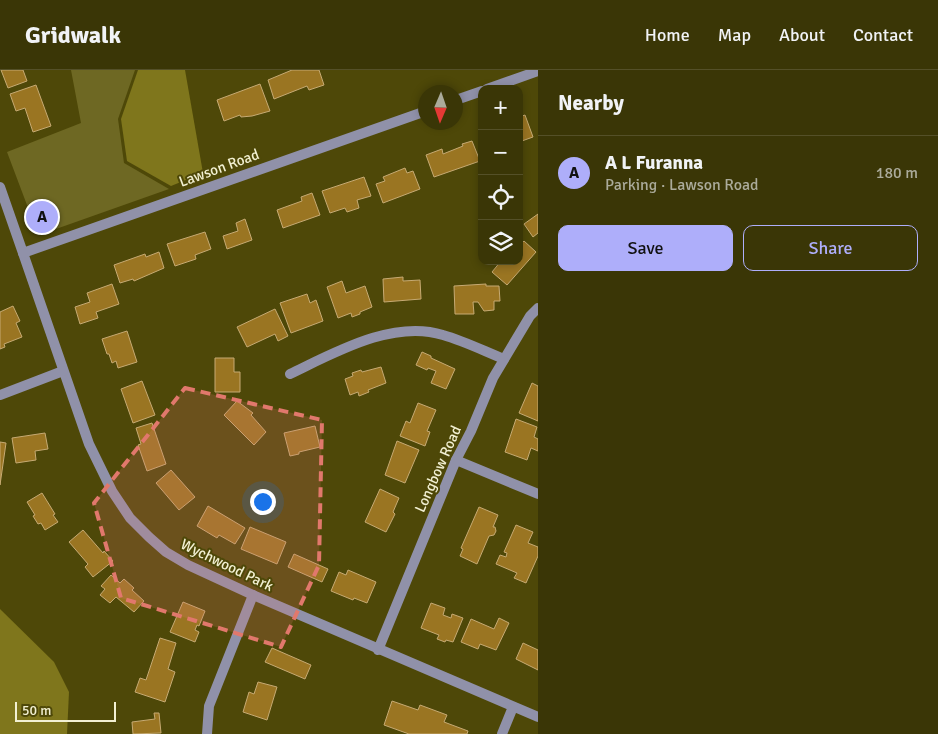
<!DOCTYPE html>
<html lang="en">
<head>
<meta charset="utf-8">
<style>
  :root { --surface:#3a3606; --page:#413e10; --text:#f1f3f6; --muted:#abab9b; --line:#545028; --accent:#aeaefa }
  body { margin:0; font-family:Signika,sans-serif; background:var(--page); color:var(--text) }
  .controls { position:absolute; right:15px; top:15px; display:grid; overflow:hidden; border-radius:10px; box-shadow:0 2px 8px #0003 }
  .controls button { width:45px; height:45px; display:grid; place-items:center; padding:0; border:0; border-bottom:1px solid var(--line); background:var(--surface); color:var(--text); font:25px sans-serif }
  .compass { position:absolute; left:418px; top:15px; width:45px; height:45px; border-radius:50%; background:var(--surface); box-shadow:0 2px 8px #0003; rotate:182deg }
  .scale { position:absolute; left:15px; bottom:12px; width:101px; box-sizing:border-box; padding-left:5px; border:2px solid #f2f0d2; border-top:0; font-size:14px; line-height:18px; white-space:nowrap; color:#f2f0d2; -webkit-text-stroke:4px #4e4808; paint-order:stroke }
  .you { position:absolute; left:262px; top:431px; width:18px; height:18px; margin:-12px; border:4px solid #fff; border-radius:50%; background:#1a73e8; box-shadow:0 0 0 8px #1a73e833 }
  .badge { display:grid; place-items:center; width:32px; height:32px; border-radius:50%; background:var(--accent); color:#111; font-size:16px; font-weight:700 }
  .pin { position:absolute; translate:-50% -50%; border:2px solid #fff; box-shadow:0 1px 5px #0006 }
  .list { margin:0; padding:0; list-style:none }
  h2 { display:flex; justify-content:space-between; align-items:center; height:65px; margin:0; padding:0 20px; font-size:21px }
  h2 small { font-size:16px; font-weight:400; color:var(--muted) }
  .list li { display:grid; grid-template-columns:32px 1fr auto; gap:15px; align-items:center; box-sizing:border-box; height:75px; padding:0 20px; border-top:1px solid var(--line) }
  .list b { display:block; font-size:19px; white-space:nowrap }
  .list p { margin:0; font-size:16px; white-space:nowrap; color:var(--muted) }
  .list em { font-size:16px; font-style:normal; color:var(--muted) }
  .actions { display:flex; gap:10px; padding:15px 20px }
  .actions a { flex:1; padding:11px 0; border:1px solid var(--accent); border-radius:10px; text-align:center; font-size:18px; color:var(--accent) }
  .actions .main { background:var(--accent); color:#111 }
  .icon { flex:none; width:28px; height:28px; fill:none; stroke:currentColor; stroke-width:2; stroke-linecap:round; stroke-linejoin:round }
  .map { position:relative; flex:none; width:538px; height:664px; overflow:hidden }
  header { display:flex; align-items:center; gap:30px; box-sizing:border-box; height:70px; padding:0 25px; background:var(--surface); border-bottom:1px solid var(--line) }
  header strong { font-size:24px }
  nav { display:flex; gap:28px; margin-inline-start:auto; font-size:18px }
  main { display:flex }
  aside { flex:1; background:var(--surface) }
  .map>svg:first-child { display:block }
  .green { fill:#6e6823 }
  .forest { fill:#7f761c }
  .building { fill:#9a7522; stroke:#c6aa73 }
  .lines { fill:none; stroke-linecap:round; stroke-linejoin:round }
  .minor { stroke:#9091a9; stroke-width:10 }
  .tertiary { stroke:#9091a9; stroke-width:10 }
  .marked { fill:#e1786c; fill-opacity:0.2; stroke:#e1786c; stroke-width:4; stroke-dasharray:10 6; stroke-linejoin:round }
  .labels { text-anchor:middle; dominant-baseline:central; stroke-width:4; stroke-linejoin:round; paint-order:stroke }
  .street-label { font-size:15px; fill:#f2f0d2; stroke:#4e4808 }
</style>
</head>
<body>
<header>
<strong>Gridwalk</strong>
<nav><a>Home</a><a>Map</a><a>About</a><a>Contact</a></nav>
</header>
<main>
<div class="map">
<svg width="538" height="664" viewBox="0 0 538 664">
  <rect width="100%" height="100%" fill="#4e4808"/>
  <path class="green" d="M71,0H135L118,49L124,93L169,119L39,165L37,159L57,151L52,135L30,143L7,82L81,53Z"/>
  <g class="forest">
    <path d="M138,0H185L203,103L171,116L127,91L121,49Z"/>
    <path d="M0,539L54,592L69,622L67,664H0Z"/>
  </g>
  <g class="building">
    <path d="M1,0H23L27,11L8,18Z"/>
    <path d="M292,0H319L324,15L309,20L307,16L274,29L268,10Z"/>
    <path d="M260,14L270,41L252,46L241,47L240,45L224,51L217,30Z"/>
    <path d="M36,15L51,56L33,62L25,38L16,41L10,24Z"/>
    <path d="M525,45L533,67L519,72V47Z"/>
    <path d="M472,71L480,91L434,107L426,85L442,79L443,84L463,76L462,74Z"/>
    <path d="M405,98L407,103L413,101L420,119L383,133L376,114L385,111L383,107Z"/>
    <path d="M364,107L371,126L357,130L359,138L347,142L345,138L330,143L322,121Z"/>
    <path d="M312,123L320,145L283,158L277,140L302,131L301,127Z"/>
    <path d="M538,144V163L533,167L524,154Z"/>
    <path d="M245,149L252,170L227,179L223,166L238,161L236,153Z"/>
    <path d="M205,162L211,179L195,185L196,189L175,196L167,174Z"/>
    <path d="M524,171L536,182L507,215L492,202L501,191H519V176Z"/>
    <path d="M159,182L164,198L134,211L133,209L120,213L114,195L145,184L146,187Z"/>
    <path d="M403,207V211L420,210L421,229L384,232L383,209Z"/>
    <path d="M342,211L346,223L365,216L372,237L360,242V244L352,247L351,243L338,248L327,217Z"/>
    <path d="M112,214L119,234L96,242L98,248L80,254L75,237L90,232L87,223Z"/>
    <path d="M486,214V216H499L500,231H494V240L484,241L478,232H473L474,244H455L454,216Z"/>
    <path d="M307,224L310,233L316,230L323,251L291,263L280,233Z"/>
    <path d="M13,236L20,251L16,253L22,267L4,274L5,277L0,279V242Z"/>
    <path d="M275,239L288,266L278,271L275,264L247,277L237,257Z"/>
    <path d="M127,261L137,292L118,298L116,291L112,293L109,284H107L102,269Z"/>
    <path d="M422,282L431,286V288L455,299L446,319L431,313L436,301L428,298L427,300L416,295Z"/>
    <path d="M215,288H234V302H240V322H215Z"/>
    <path d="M381,297L386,313L368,320L369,322L359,326L358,322L350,325L345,309L353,306L352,303L361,300L362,302Z"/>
    <path d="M142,311L155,345L133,353L121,319Z"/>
    <path d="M532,313L538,316V351L519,343Z"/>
    <path d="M237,331L253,343L251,345L266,362L254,375L224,345Z"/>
    <path d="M418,333L436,340L427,361L430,362L425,376L400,366L406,351L410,353Z"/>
    <path d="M516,349L537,357L534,367L538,369V381L531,378L527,390L505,382Z"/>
    <path d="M152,353L166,394L147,401L138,375L141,374L136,358Z"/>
    <path d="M315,356L320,377L299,382V384L290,386L284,363Z"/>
    <path d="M45,363L48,379L35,381L36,390L16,393L12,368Z"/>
    <path d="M397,371L419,380L405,413L385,405Z"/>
    <path d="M0,372L6,373L0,415Z"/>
    <path d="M171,400L195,427L179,440L156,413Z"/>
    <path d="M380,419L399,428L393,442L395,444L386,462L365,452Z"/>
    <path d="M42,423L55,444L53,445L58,452L45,460L41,453L38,454L33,446L35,445L27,432Z"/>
    <path d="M208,436L245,458L235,474L219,465L217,468L197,456Z"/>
    <path d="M479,437L498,445L493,457H495L496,461L494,465L489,466L477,494L460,486L463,479L461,478Z"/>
    <path d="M516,455L533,462L528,473L538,477V486L526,513L514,508L517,503L496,494L500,485L506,487L507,483L504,482Z"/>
    <path d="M250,457L286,472L277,494L241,479Z"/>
    <path d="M83,460L103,483L104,481L113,491L93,507L85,497L88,494L69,472Z"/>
    <path d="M294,484L328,499L322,512L288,497Z"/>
    <path d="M348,500L376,512L367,533L354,528L353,530L331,521L339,502L346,505Z"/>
    <path d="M111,505L120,513L124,509L134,518L132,520L144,531L134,542L116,527L110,533L100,525L105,519L101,516Z"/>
    <path d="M183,532L205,541L199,556L197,555L195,560L199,562L195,572L170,562Z"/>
    <path d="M431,533L445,538L443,545L451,548L452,544L463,548L453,572L446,570L445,572L437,569L439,565L421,558Z"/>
    <path d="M499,548L509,553L496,580L480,574L478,579L461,572L471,549L494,559Z"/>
    <path d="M160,568L176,573L168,599L175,602L165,632L135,622L140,608L146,610Z"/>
    <path d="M523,573L538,580V600L516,589Z"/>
    <path d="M272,578L311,595L305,609L265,592Z"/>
    <path d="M258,612L277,617L267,650L243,642L249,622L254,624Z"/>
    <path d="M392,631L418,640L420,635L447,645L444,652L468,661L467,664H409L384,655Z"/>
    <path d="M154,643H159L161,663L133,664L132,652L155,649Z"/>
  </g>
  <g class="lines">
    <g class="minor">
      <path d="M23,183L89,374L112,421L130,448L149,467L166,482L188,495L253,525L538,647"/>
      <path d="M290,304C334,283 393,249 443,265C464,271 484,281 504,289"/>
      <path d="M0,325L63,301"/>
      <path d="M456,390L538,424"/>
      <path d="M378,580L456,390L471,361L493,308L530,246L538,238"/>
      <path d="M207,664L209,636L253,525"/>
      <path d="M502,664L513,637"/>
    </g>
    <g class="tertiary">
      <path d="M487,19L538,1"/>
      <path d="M456,30L482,21"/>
      <path d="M0,117L23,183L426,41"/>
    </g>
  </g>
  <path class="marked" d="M185,318L322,350L319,495L281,577L121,528L94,433Z"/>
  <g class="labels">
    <g class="street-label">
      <text transform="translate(219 98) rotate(-20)">Lawson Road</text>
      <text transform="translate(438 399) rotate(-66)">Longbow Road</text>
      <text transform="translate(227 495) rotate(26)">Wychwood Park</text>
    </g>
  </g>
</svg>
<div class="controls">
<button>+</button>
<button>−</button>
<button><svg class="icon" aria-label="locate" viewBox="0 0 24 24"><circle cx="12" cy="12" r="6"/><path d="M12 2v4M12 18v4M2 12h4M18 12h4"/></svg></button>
<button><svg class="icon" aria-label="layers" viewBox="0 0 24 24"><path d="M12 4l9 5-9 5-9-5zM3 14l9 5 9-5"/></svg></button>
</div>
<svg class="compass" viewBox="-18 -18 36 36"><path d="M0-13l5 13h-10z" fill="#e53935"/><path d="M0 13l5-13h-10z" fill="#abab9b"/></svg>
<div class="scale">50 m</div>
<div class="you"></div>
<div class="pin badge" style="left:42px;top:147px">A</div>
</div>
<aside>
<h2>Nearby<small></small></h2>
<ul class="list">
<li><span class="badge">A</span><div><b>A L Furanna</b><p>Parking · Lawson Road</p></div><em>180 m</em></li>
</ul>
<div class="actions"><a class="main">Save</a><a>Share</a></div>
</aside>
</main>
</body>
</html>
